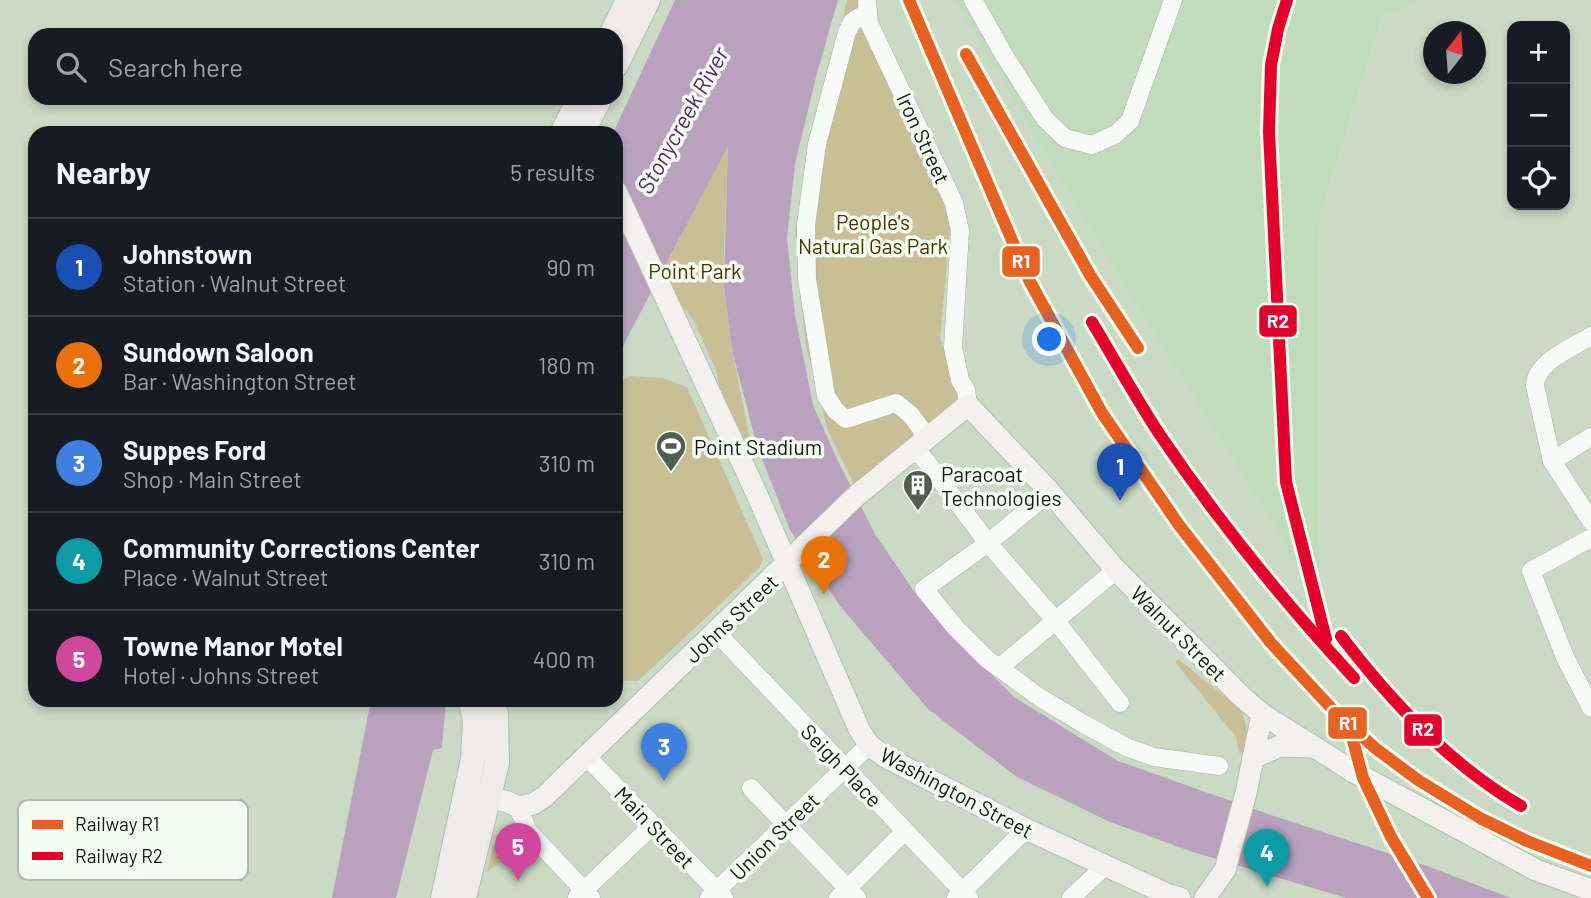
<!DOCTYPE html>
<html lang="en">
<head>
<meta charset="utf-8">
<style>
  :root { --surface:#171b24; --page:#20242c; --text:#f1f3f6; --muted:#9ea1a6; --line:#363941; --accent:#0b8043 }
  body { margin:0; font-family:Barlow,sans-serif; background:var(--page); color:var(--text) }
  .controls { position:absolute; right:21px; top:21px; display:grid; overflow:hidden; border-radius:14px; box-shadow:0 4px 10px #0003 }
  .controls button { width:63px; height:63px; display:grid; place-items:center; padding:0; border:0; border-bottom:2px solid var(--line); background:var(--surface); color:var(--text); font:35px sans-serif }
  .compass { position:absolute; left:1423px; top:21px; width:63px; height:63px; border-radius:50%; background:var(--surface); box-shadow:0 4px 10px #0003; rotate:17deg }
  .you { position:absolute; left:1050px; top:340px; width:24px; height:24px; margin:-18px; border:5px solid #fff; border-radius:50%; background:#1a73e8; box-shadow:0 0 0 10px #1a73e833 }
  .badge { display:grid; place-items:center; width:46px; height:46px; border-radius:50%; background:var(--accent); color:#fff; font-size:23px; font-weight:700 }
  .pin { position:absolute; translate:-50% -58px; filter:drop-shadow(0 2px 4px #0008) }
  .pin::after { content:''; position:absolute; top:37px; width:24px; height:21px; background:inherit; clip-path:polygon(0 0,100% 0,50% 100%) }
  .list { margin:0; padding:0; list-style:none }
  h2 { display:flex; justify-content:space-between; align-items:center; height:91px; margin:0; padding:0 28px; font-size:30px }
  h2 small { font-size:23px; font-weight:400; color:var(--muted) }
  .list li { display:grid; grid-template-columns:46px 1fr auto; gap:21px; align-items:center; box-sizing:border-box; height:98px; padding:0 28px; border-top:2px solid var(--line) }
  .list b { display:block; font-size:26px; white-space:nowrap }
  .list p { margin:0; font-size:23px; white-space:nowrap; color:var(--muted) }
  .list em { font-size:23px; font-style:normal; color:var(--muted) }
  .icon { flex:none; width:38px; height:38px; fill:none; stroke:currentColor; stroke-width:2; stroke-linecap:round; stroke-linejoin:round }
  .map { position:relative; flex:none; width:1591px; height:898px; overflow:hidden }
  .search { position:absolute; background:var(--surface); box-shadow:0 4px 10px #0003; left:28px; top:28px; width:595px; height:77px; display:flex; align-items:center; gap:18px; box-sizing:border-box; padding:0 24px; border-radius:21px; color:var(--muted); font-size:26px }
  .panel { position:absolute; background:var(--surface); box-shadow:0 4px 10px #0003; left:28px; top:126px; width:595px; height:581px; border-radius:21px }
  .map>svg:first-child { display:block }
  .built { fill:#c1dcba }
  .green { fill:#c9bf97 }
  .water { fill:#b8a2bd }
  .lines { fill:none; stroke-linecap:round; stroke-linejoin:round }
  .minor-casing { stroke:#a7b3a3; stroke-width:19 }
  .major-casing { stroke:#b3bcb1; stroke-width:23 }
  .highway-casing { stroke:#b3bcb1; stroke-width:26 }
  .minor { stroke:#f7faf6; stroke-width:18 }
  .major { stroke:#f2f1ee; stroke-width:21 }
  .highway { stroke:#efebe8; stroke-width:24 }
  .rail-casing { stroke:#c6cbc4; stroke-width:6 }
  .rail { stroke:#f2feef; stroke-width:3.5; stroke-dasharray:10; stroke-linecap:butt }
  .major-bridge-casing { stroke:#b3bcb1; stroke-width:23; stroke-linecap:butt }
  .major-bridge { stroke:#f2f1ee; stroke-width:21 }
  .rail-1-casing { stroke:#f2feef; stroke-width:18 }
  .rail-2-casing { stroke:#f2feef; stroke-width:18 }
  .rail-1 { stroke:#e76121; stroke-width:12 }
  .rail-2 { stroke:#e4002b; stroke-width:12 }
  .labels { text-anchor:middle; dominant-baseline:central; stroke-width:7; stroke-linejoin:round; paint-order:stroke }
  .street-label { font-size:21px; fill:#0f1a0c; stroke:#f2feef }
  .park-label { font-size:21px; fill:#483102; stroke:#f2feef }
  .poi-label { font-size:21px; fill:#0f1a0c; stroke:#f2feef; text-anchor:start }
  .water-label { font-size:23px; font-style:italic; fill:#582865; stroke:#f2feef }
  .key { fill:#f2feef; stroke:#aebaab; stroke-width:2 }
  .key-label { font-size:19px; fill:#0f1a0c }
  .line-badge { stroke:#f2feef; stroke-width:2.5 }
  .badge-label { font-size:19px; text-anchor:middle; font-weight:bold; fill:#fff }
</style>
</head>
<body>
<div class="map">
<svg width="1591" height="898" viewBox="0 0 1591 898">
  <rect width="100%" height="100%" fill="#cadbc5"/>
  <path class="built" d="M954,0H1420L1381,18L1319,217L1317,594L1114,268Z"/>
  <g class="green">
    <path d="M847,0H861L926,151L951,219L940,339L963,394L854,484L828,431L805,342L795,229Z"/>
    <path d="M728,144L723,279L733,354L753,455L720,391L716,370L693,319L680,304L665,267Z"/>
    <path d="M632,376L663,378L687,387L763,559L760,567L638,681L616,680V382Z"/>
    <path d="M1178,659L1239,708C1249,723 1247,736 1243,752L1239,753L1236,737L1175,662Z"/>
    <path d="M514,825H518L528,835L519,843L494,837Z"/>
    <path d="M496,844L518,849L487,872L493,846Z"/>
  </g>
  <g class="water">
    <path d="M675,0H838L817,73L795,164L787,238L795,315L813,405L836,457L875,534L913,590L974,657L1014,697L1118,761L1268,814L1427,866L1511,898H1346L1193,852L1110,822L1017,777L928,709L840,606L790,530L757,446L733,354L723,279L724,283L728,146L616,359V133H613Z"/>
    <path d="M371,700H446L442,748L433,750L396,898H332Z"/>
  </g>
  <g class="lines">
    <g class="minor-casing">
      <g id="minor">
        <path d="M973,0L1004,55L1045,119L1065,138L1092,145L1116,134L1130,121L1173,0"/>
        <path d="M867,3L869,23L954,203L960,231L953,348L960,380L966,390L968,405"/>
        <path d="M868,12L852,22L847,32L817,144L806,225L807,279L826,396L836,411L846,419L896,403L911,415L927,437"/>
        <path d="M1591,336C1572,348 1535,362 1535,386L1552,461L1591,521"/>
        <path d="M915,447L988,543L1055,620L1120,703"/>
        <path d="M1552,461L1591,437"/>
        <path d="M1050,492L988,543L924,589L955,627L987,659L1039,697L1082,723L1126,747L1154,757L1219,766"/>
        <path d="M1591,538L1531,571L1565,657L1591,708"/>
        <path d="M716,632L969,898"/>
        <path d="M999,668L1116,570"/>
        <path d="M585,755L724,898"/>
        <path d="M751,788L857,898"/>
        <path d="M518,807L528,831L591,898"/>
        <path d="M577,897L653,825"/>
        <path d="M709,898L869,745"/>
        <path d="M838,898L905,831"/>
        <path d="M956,898L1026,829"/>
        <path d="M1071,898L1105,866"/>
      </g>
    </g>
    <g class="major-casing">
      <g id="major">
        <path d="M616,191L755,490L859,729L869,745L887,758L1026,829L1169,895L1180,898"/>
        <path d="M1253,758L1280,746L1311,747"/>
        <path d="M475,793L508,802L518,807L533,804L544,797L856,496L968,405L1050,492L1116,570L1241,696L1262,714L1354,772"/>
        <path d="M1205,898L1225,870L1246,793L1262,714"/>
      </g>
    </g>
    <g class="highway-casing">
      <g id="highway">
        <path d="M611,35L628,0"/>
        <path d="M616,65L648,0"/>
        <path d="M562,133L580,98"/>
        <path d="M582,133L600,98"/>
        <path d="M443,898L473,759L475,719L470,700"/>
        <path d="M464,898L497,763L496,714L491,700"/>
      </g>
    </g>
    <use href="#minor" class="minor"/>
    <use href="#major" class="major"/>
    <use href="#highway" class="highway"/>
    <g class="rail-casing">
      <g id="rail">
        <path d="M909,0L1029,280L1102,413L1179,525L1271,643L1334,711L1375,748L1418,780L1480,818L1527,841L1591,866"/>
        <path d="M1287,0L1278,29L1271,65L1269,132L1286,482L1309,572"/>
        <path d="M1356,752C1370,805 1400,851 1428,898"/>
      </g>
    </g>
    <use href="#rail" class="rail"/>
    <g class="major-bridge-casing">
      <path id="major-bridge" d="M1354,772L1536,870L1591,890"/>
    </g>
    <use href="#major-bridge" class="major-bridge"/>
    <g class="rail-1-casing">
      <g id="rail-1">
        <path d="M909,0L1029,280L1102,413L1179,525L1271,643L1334,711L1375,748L1418,780L1480,818L1527,841L1591,866"/>
        <path d="M966,54L1090,275L1138,348"/>
        <path d="M1348,722L1363,778L1391,837L1428,898"/>
      </g>
    </g>
    <g class="rail-2-casing">
      <g id="rail-2">
        <path d="M1287,0L1278,29L1271,65L1269,132L1286,482L1326,639"/>
        <path d="M1092,322C1114,359 1135,396 1158,432C1216,518 1283,601 1354,678"/>
        <path d="M1341,636C1391,701 1449,764 1521,806"/>
      </g>
    </g>
    <use href="#rail-1" class="rail-1"/>
    <use href="#rail-2" class="rail-2"/>
  </g>
  <defs>
    <g id="stadium-pin" transform="scale(1.575)"><path d="M0 17L-7.5 6A9.5 9.5 0 1 1 7.5 6Z" fill="#505e4d" stroke="#f2feef"/><path d="M0-5a6.5 5 0 1 0 0 10a6.5 5 0 1 0 0-10ZM-3.5-1.8h7v3.6h-7Z" fill="#fff"/></g>
    <g id="building-pin" transform="scale(1.575)"><path d="M0 17L-7.5 6A9.5 9.5 0 1 1 7.5 6Z" fill="#505e4d" stroke="#f2feef"/><path d="M-4-6H4V6H1V3H-1V6H-4ZM-2.5-4.3h1.7v1.8h-1.7ZM.8-4.3h1.7v1.8H.8ZM-2.5-1h1.7V.8h-1.7ZM.8-1h1.7V.8H.8Z" fill="#fff"/></g>
  </defs>
  <g fill-rule="evenodd">
    <use href="#stadium-pin" x="671" y="446"/>
    <use href="#building-pin" x="918" y="485"/>
  </g>
  <g class="labels">
    <g class="street-label">
      <text transform="translate(924 138) rotate(65)">Iron Street</text>
      <text transform="translate(731 618) rotate(-43)">Johns Street</text>
      <text transform="translate(1179 633) rotate(45)">Walnut Street</text>
      <text transform="translate(842 765) rotate(46)">Seigh Place</text>
      <text transform="translate(957 792) rotate(28)">Washington Street</text>
      <text transform="translate(655 827) rotate(46)">Main Street</text>
      <text transform="translate(774 836) rotate(-44)">Union Street</text>
    </g>
    <g class="park-label">
      <text x="873" y="221">People's<tspan x="873" dy="24">Natural Gas Park</tspan></text>
      <text x="695" y="270">Point Park</text>
    </g>
    <g class="poi-label">
      <text x="694" y="446">Point Stadium</text>
      <text x="941" y="473">Paracoat<tspan x="941" dy="24">Technologies</tspan></text>
    </g>
    <g class="water-label">
      <text transform="translate(682 120) rotate(-61)">Stonycreek River</text>
    </g>
  </g>
  <rect x="18" y="800" width="230" height="80" rx="10" class="key"/>
  <rect x="32" y="820" width="31" height="9" fill="#e76121"/>
  <rect x="32" y="852" width="31" height="8" fill="#e4002b"/>
  <g class="key-label">
    <text x="75" y="831">Railway R1</text>
    <text x="75" y="863">Railway R2</text>
  </g>
  <g class="line-badge">
    <rect x="1001" y="245" width="40" height="33" rx="7" fill="#e76121"/>
    <rect x="1258" y="304" width="40" height="34" rx="7" fill="#e4002b"/>
    <rect x="1327" y="706" width="41" height="34" rx="7" fill="#e76121"/>
    <rect x="1403" y="713" width="40" height="34" rx="7" fill="#e4002b"/>
  </g>
  <g class="badge-label">
    <text x="1021" y="268">R1</text>
    <text x="1278" y="328">R2</text>
    <text x="1348" y="730">R1</text>
    <text x="1423" y="736">R2</text>
  </g>
</svg>
<div class="controls">
<button>+</button>
<button>−</button>
<button><svg class="icon" aria-label="locate" viewBox="0 0 24 24"><circle cx="12" cy="12" r="6"/><path d="M12 2v4M12 18v4M2 12h4M18 12h4"/></svg></button>
</div>
<svg class="compass" viewBox="-18 -18 36 36"><path d="M0-13l5 13h-10z" fill="#e53935"/><path d="M0 13l5-13h-10z" fill="#9ea1a6"/></svg>
<div class="you"></div>
<div class="pin badge" style="left:1120px;top:501px;background:#1a4fb4">1</div>
<div class="pin badge" style="left:824px;top:594px;background:#e8710a">2</div>
<div class="pin badge" style="left:664px;top:781px;background:#3f7fe0">3</div>
<div class="pin badge" style="left:1267px;top:887px;background:#0f9aa8">4</div>
<div class="pin badge" style="left:518px;top:881px;background:#d1479c">5</div>
<div class="search"><svg class="icon" aria-label="search" viewBox="0 0 24 24"><circle cx="10" cy="10" r="6"/><path d="M15 15l6 6"/></svg>Search here</div>
<section class="panel">
<h2>Nearby<small>5 results</small></h2>
<ul class="list">
<li><span class="badge" style="background:#1a4fb4">1</span><div><b>Johnstown</b><p>Station · Walnut Street</p></div><em>90 m</em></li>
<li><span class="badge" style="background:#e8710a">2</span><div><b>Sundown Saloon</b><p>Bar · Washington Street</p></div><em>180 m</em></li>
<li><span class="badge" style="background:#3f7fe0">3</span><div><b>Suppes Ford</b><p>Shop · Main Street</p></div><em>310 m</em></li>
<li><span class="badge" style="background:#0f9aa8">4</span><div><b>Community Corrections Center</b><p>Place · Walnut Street</p></div><em>310 m</em></li>
<li><span class="badge" style="background:#d1479c">5</span><div><b>Towne Manor Motel</b><p>Hotel · Johns Street</p></div><em>400 m</em></li>
</ul>
</section>
</div>
</body>
</html>
